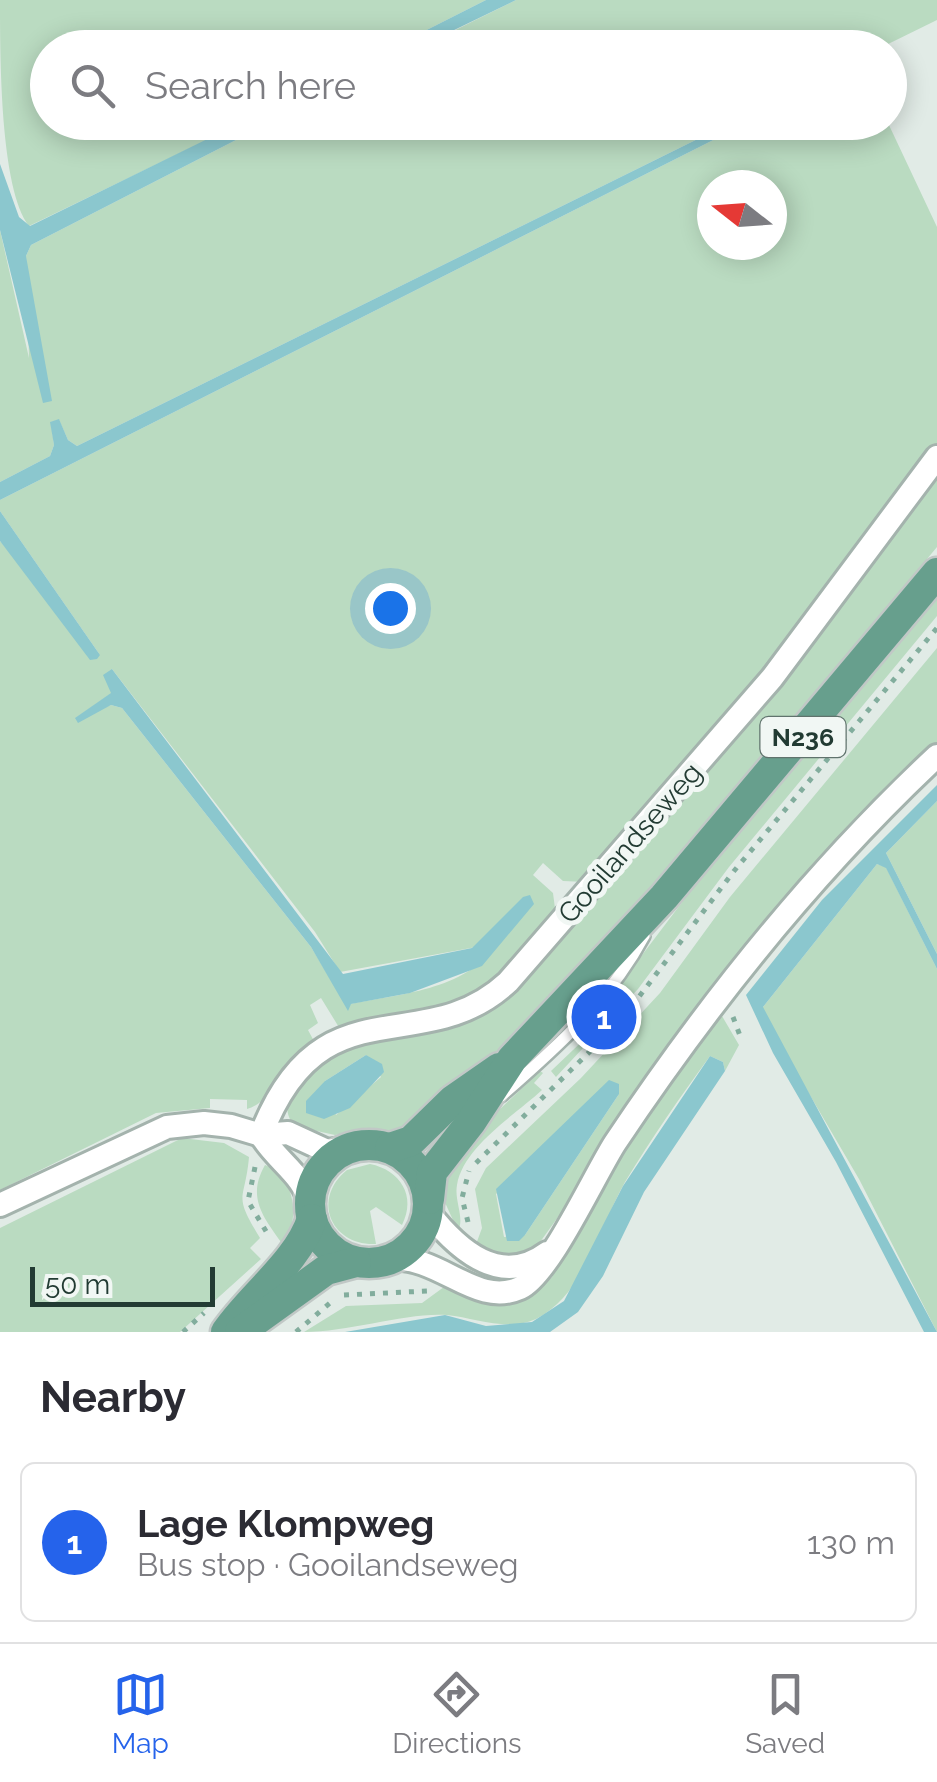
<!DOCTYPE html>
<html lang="en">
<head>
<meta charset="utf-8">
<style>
  :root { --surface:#fff; --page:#f7f7f7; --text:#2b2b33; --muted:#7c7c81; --line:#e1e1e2; --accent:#2563eb }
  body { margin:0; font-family:Raleway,sans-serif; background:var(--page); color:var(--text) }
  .compass { position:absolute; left:697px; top:170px; width:90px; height:90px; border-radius:50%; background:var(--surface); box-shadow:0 5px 25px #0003; rotate:287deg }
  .scale { position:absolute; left:30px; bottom:25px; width:185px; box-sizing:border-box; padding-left:10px; border:5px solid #223b33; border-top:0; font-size:28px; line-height:35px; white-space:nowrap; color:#223b33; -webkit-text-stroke:8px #f1f7f4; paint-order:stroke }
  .you { position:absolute; left:390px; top:608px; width:35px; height:35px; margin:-25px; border:8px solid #fff; border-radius:50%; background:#1a73e8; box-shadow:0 0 0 15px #1a73e833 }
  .badge { display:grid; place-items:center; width:65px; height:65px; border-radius:50%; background:var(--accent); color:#fff; font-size:32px; font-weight:700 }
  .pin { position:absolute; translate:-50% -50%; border:5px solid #fff; box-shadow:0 2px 10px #0006 }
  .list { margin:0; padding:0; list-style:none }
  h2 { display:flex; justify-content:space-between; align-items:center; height:130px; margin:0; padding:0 40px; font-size:42px }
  h2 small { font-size:32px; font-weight:400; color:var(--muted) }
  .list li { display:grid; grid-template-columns:65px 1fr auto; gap:30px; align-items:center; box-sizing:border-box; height:160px; margin:0 20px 20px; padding:0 20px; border:2px solid var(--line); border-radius:15px }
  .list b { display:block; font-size:38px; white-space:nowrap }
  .list p { margin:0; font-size:32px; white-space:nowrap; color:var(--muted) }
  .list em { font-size:32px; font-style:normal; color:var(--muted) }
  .icon { flex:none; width:55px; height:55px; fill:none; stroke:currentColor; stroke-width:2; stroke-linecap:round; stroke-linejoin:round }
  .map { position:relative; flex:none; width:937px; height:1332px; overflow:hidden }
  .search { position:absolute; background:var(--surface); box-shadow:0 5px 25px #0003; left:30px; right:30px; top:30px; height:110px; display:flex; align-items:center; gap:25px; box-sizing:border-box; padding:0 35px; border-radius:55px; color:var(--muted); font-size:38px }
  .sheet { height:310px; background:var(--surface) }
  nav { display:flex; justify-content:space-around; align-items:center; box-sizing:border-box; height:140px; border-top:2px solid var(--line); background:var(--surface); font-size:28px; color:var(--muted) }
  nav a { display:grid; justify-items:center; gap:5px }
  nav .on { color:var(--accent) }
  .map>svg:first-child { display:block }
  .green { fill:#badbc1; fill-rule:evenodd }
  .water { fill:#8bc7ce }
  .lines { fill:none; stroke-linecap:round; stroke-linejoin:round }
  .service-casing { stroke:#a4b3ad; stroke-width:16 }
  .minor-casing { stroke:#a4b3ad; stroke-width:28 }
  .primary-casing { stroke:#c1c8c6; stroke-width:35 }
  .path { stroke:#82ad9d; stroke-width:5; stroke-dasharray:5 8; stroke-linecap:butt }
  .service { stroke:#fff; stroke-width:11 }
  .minor { stroke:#fff; stroke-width:22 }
  .primary { stroke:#679f8d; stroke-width:30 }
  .labels { text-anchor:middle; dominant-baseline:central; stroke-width:10; stroke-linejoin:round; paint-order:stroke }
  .shield { fill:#f1f7f4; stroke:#60736d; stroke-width:2.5 }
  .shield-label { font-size:25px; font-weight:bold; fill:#223b33 }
  .street-label { font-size:28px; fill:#223b33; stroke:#f1f7f4 }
</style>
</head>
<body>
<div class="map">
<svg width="937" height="1332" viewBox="0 0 937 1332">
  <rect width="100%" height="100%" fill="#e1ebe6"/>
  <g class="green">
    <path d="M0,0H486L393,47L48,48V122L242,123L29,226C0,189 0,56 0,0Z"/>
    <path d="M516,0H937V20L882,47L419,48Z"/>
    <path d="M269,123H730L77,446L68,440L59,420L51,422L54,445L50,456L0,482V230L29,358L26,256L31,245Z"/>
    <path d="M747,123H888L937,227V443L769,668L586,882L563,881L543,863L533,875L553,893L556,916L509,969L467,1001L340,1029L321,998L310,1005L318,1023L308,1030L315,1043C298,1060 267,1105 247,1109V1100L210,1099V1108L156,1113L0,1190V541L100,655L0,511V500ZM712,185H772V245H712ZM112,669L315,932L340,972L498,943C464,992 400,993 346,1005L311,947L122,708L111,705L76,718L112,693Z"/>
    <path d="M937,473V547L671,866L505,1047L417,1124L392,1131L367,1129L335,1135L294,1126C282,1109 288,1099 299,1085C343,1032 423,1027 486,1011L503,998C659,832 799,655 937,473ZM366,1055L381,1077L336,1115L325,1081Z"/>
    <path d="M937,595V616L729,867L638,989L556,1077L551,1071L616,1009L608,1000L708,868Z"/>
    <path d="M937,648V745L584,1181L535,1249L510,1261L475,1247L482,1228L475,1189L486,1168L581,1078L660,993L730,897ZM619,1094L525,1235L504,1237L496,1194Z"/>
    <path d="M937,801V954L886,853Z"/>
    <path d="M877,864L886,867L937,969V1332L859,1179L763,1015V1007Z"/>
    <path d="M722,1016L739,1045L725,1071L723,1062L710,1056C680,1097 651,1139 625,1182C599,1228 585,1294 536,1319C507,1332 476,1318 447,1315C408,1312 349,1332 304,1332L346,1306L422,1303L448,1284L518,1298L538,1290L552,1277L605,1171L710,1017Z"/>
    <path d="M540,1071L543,1073L534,1083L542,1090C515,1115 463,1147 457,1185C454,1201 465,1218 458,1231L442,1196L454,1153Z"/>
    <path d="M182,1138L224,1143L249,1157C245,1203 232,1192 260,1238L250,1248L261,1259L180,1332H0V1228Z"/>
    <path d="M370,1164C400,1170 417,1196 402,1225L376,1207L370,1211L376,1244C331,1246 311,1199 347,1170Z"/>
    <path d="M265,1165C296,1177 300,1218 284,1246C264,1218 246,1198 265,1165Z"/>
  </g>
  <g class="water">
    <path d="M486,0H516L419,47H393Z"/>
    <path d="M242,122L269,123L31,245L26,256L52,401L43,403L0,230V164L19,217L30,226Z"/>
    <path d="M730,123H747L0,500V482L50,456L54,445L50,422L59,419L68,440L77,446Z"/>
    <path d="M0,511L100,655L97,659L90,660L0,541Z"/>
    <path d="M112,669L343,974L472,948L523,897L530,895L534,904L482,966L410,993L351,1004L348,1011L311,947L122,708L111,705L78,723L75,718L111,693L103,675Z"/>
    <path d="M937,785V801L886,853L937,954V969L886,868L877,864L763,1007L937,1332H924L836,1162L773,1053L746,995L822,900Z"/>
    <path d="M366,1055L382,1064L384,1072L350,1108L324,1119L306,1113V1101L325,1081Z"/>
    <path d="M710,1056L723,1062L725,1071L644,1192L603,1276L578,1312L550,1332H345L445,1315L486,1326L532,1322L564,1301L623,1186Z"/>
    <path d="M609,1080L619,1084V1094L525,1235L519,1241H507L496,1189Z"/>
  </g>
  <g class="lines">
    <g class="service-casing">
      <path id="service" d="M501,1096C555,1049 610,1000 644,936"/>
    </g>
    <g class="minor-casing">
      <g id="minor">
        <path d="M261,1135C321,978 422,1062 508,982L772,678L937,457"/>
        <path d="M261,1135C276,1161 305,1175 310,1205"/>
        <path d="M0,1205L167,1127L204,1123L231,1126L261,1135L288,1133L327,1151L347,1148"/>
        <path d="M428,1212C458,1250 500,1288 547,1253"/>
        <path d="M391,1259C440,1255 476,1308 520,1288C549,1275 595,1174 615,1143C709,1002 813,872 937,756"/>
      </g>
    </g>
    <g class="primary-casing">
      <g id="primary">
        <circle cx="369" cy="1204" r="59"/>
        <path d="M390,1148L411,1141L453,1100L499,1068"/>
        <path d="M429,1199L432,1172L471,1122L512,1059L664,897L937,573"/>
        <path d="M226,1332C252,1294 297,1263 312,1219"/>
        <path d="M240,1332L326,1270L356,1262"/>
      </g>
    </g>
    <g class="path">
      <path d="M733,1017L742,1041"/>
      <path d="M476,1163L620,1022L734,871L937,628"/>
      <path d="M255,1167L248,1201L270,1238"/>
      <path d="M468,1222L462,1198L469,1171"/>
      <path d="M344,1295L427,1291"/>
      <path d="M183,1332L204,1313"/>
      <path d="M296,1332L330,1303"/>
    </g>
    <use href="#service" class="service"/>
    <use href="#minor" class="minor"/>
    <use href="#primary" class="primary"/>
  </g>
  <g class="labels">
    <rect class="shield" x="760.5" y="717" width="85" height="40" rx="8"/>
    <g class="shield-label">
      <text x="803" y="737">N236</text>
    </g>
    <g class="street-label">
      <text transform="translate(630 843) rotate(-49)">Gooilandseweg</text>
    </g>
  </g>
</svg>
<svg class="compass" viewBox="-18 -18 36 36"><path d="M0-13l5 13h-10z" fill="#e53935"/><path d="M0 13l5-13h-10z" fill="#7c7c81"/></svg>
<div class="scale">50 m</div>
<div class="you"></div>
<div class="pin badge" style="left:604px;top:1017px">1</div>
<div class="search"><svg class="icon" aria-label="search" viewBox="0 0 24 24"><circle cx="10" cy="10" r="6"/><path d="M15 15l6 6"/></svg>Search here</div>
</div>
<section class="sheet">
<h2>Nearby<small></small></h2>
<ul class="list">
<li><span class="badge">1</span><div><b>Lage Klompweg</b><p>Bus stop · Gooilandseweg</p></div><em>130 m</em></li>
</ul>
</section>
<nav>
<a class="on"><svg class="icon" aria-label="map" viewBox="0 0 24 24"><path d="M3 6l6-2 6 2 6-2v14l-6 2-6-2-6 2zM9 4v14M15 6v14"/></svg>Map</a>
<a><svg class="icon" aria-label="directions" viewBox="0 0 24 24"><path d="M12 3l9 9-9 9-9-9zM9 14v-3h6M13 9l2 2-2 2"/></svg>Directions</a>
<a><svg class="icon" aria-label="saved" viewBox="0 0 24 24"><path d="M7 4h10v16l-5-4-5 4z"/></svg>Saved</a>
</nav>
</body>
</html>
